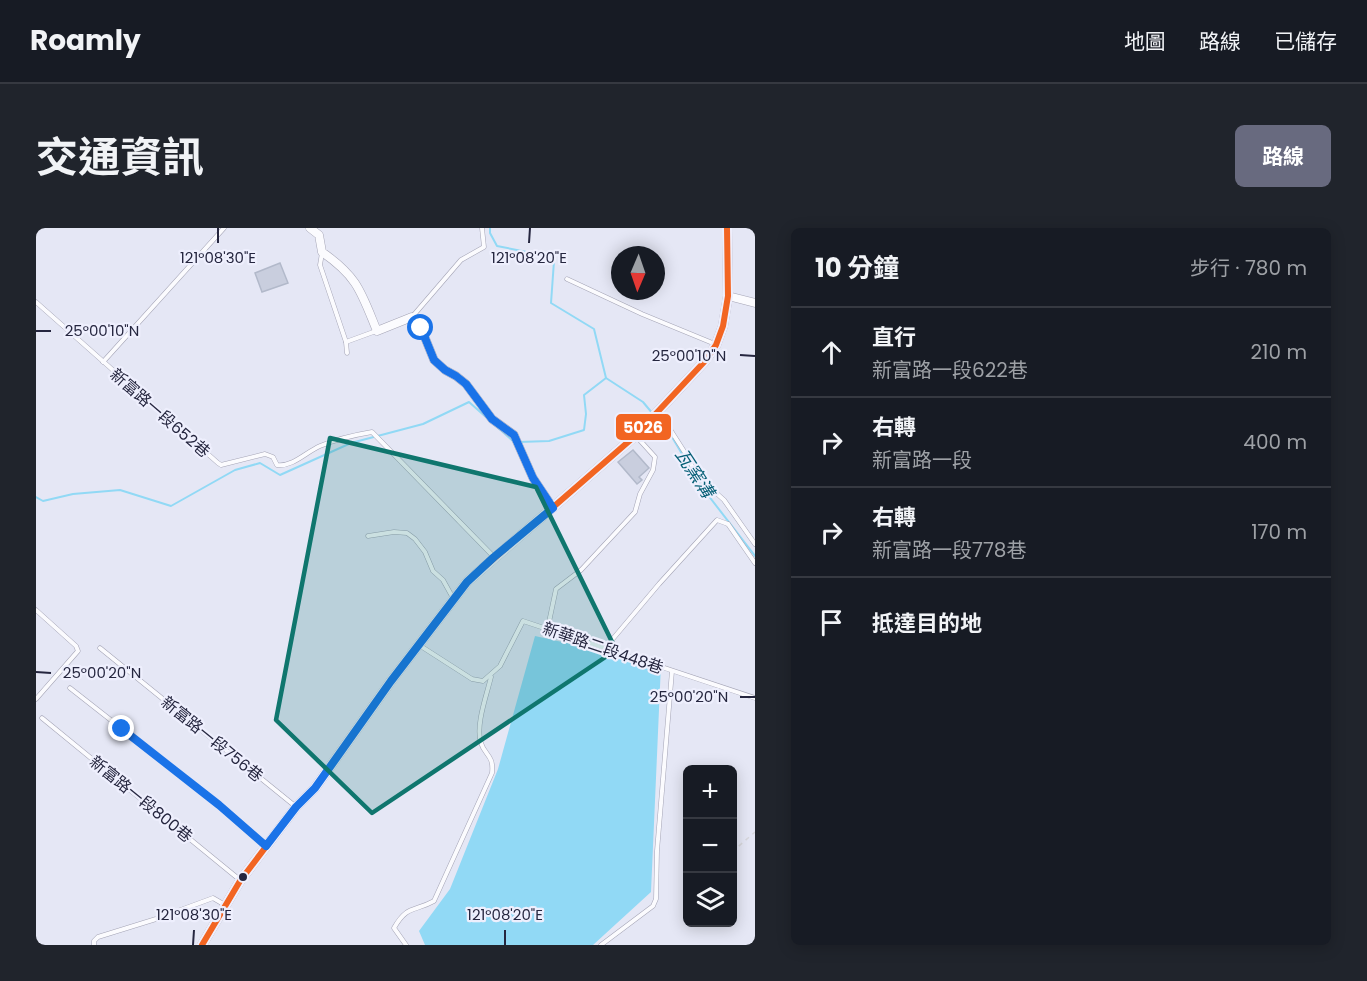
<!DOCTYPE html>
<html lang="zh-TW">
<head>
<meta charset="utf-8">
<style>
  :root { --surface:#171b24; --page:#20242c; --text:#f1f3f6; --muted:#9ea1a6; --line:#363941; --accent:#686a7f }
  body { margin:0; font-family:Poppins,"Noto Sans TC",sans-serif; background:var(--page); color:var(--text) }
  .controls { position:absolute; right:18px; bottom:18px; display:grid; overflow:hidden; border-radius:9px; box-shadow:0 3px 15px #0003 }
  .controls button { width:54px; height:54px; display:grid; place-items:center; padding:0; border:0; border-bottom:2px solid var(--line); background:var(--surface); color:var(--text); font:30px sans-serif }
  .compass { position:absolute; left:575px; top:18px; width:54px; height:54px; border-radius:50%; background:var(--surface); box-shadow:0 3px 15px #0003; rotate:182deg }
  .stop { position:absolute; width:18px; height:18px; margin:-14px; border:4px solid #1a73e8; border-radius:50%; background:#fff }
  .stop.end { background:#1a73e8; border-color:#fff; box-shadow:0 2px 6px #0008 }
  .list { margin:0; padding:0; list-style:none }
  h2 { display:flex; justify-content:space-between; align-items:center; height:78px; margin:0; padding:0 24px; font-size:26px }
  h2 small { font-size:20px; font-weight:400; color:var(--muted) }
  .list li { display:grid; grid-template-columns:39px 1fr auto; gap:18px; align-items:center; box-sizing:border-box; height:90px; padding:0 24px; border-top:2px solid var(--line) }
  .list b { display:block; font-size:22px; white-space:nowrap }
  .list p { margin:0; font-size:20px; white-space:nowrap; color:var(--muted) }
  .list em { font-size:20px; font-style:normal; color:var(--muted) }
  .icon { flex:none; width:33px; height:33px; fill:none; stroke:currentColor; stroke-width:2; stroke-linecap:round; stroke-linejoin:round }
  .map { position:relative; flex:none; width:719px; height:717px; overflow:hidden; border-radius:9px }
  header { display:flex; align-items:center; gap:36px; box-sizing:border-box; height:84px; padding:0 30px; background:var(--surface); border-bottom:2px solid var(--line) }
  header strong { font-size:28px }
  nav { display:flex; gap:33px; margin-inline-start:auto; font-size:21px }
  .intro { display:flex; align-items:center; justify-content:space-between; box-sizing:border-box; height:144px; padding:0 36px }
  h1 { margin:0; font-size:42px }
  .button { padding:15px 27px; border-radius:9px; background:var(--accent); color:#fff; font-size:21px; font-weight:700 }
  main { display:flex; gap:36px; padding:0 36px }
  aside { flex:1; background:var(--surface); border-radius:9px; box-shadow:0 3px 15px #0003 }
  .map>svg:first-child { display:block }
  .water { fill:#91d9f5 }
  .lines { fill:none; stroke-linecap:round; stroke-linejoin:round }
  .stream { stroke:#91d9f5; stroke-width:2 }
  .building { fill:#c9cede; stroke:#b2b9ca; stroke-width:1.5 }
  .service-casing { stroke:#a4a4b5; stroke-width:5 }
  .minor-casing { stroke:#a4a4b5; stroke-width:9 }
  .tertiary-casing { stroke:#a4a4b5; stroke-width:10 }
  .path { stroke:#d7d7dc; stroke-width:1.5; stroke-dasharray:4.5 4.5; stroke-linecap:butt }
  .service { stroke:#fbfbfe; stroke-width:4 }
  .minor { stroke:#fbfbfe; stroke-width:8 }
  .tertiary { stroke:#fbfbfe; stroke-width:9 }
  .bus-1-casing { stroke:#eeeffd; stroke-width:10 }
  .bus-1 { stroke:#f26522; stroke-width:6 }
  .route { stroke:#1a73e8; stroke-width:8 }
  .marked { fill:#0f766e; fill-opacity:0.2; stroke:#0f766e; stroke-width:4.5; stroke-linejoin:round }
  .ticks { fill:none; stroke:#25263f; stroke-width:2 }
  .bus-dot { fill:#25263f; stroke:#eeeffd; stroke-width:2 }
  .labels { text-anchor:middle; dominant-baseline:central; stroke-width:4.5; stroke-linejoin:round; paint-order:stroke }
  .street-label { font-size:16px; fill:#25263f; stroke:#eeeffd }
  .water-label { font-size:18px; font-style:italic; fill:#065f76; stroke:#eeeffd }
  .ticks-label { font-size:15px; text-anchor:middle; fill:#25263f; stroke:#eeeffd; stroke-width:4.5; stroke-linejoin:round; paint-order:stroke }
  .line-badge { stroke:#eeeffd; stroke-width:2 }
  .badge-label { font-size:16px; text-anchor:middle; font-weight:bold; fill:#fff }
</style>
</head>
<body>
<header>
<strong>Roamly</strong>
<nav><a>地圖</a><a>路線</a><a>已儲存</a></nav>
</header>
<div class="intro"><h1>交通資訊</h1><a class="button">路線</a></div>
<main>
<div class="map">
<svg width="719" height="717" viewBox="0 0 719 717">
  <rect width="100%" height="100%" fill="#e5e7f5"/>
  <path class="water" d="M499,408L625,436L615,664L557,717H389L383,703L414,661L462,541Z"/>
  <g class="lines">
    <g class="stream">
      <path d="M454,0V5L461,18L501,26L518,33L515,75L558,101L570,150L607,174L617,186"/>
      <path d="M621,190L636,209L665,258L719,328"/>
      <path d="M483,214L513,213L548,202L550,186L548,167L570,150"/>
      <path d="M0,269L7,273L37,266L84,262L135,278L199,242L224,235L244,247L315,215L387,196L433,174L478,214"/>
    </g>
  </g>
  <g class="building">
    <path d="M244,35L252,55L226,64L219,45Z"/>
    <path d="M597,222L613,240L603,249L606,252L601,256L582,234Z"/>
  </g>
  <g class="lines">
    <g class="service-casing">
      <g id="service">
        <path d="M286,25L284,37L310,114L311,125"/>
        <path d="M531,51L606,86L679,116"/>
        <path d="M0,74L182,235L185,237L229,226L237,229L241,237C257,239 270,224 284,218C301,211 318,207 336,204L458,329"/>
        <path d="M376,89L425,32L448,19L446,0"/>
        <path d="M310,114L340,103"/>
        <path d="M67,134L188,0"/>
        <path d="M623,184L653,231L660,247L688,272L719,316"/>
        <path d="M692,296L719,335"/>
        <path d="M332,308L358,304L371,305L379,311L389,324L397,343L407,352L417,370"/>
        <path d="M0,382L40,418L42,423L0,471"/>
        <path d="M514,401L513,394L520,361L545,342L599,284L604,266L617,242L619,229L600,208"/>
        <path d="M383,417L436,451L447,453L464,438L487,393L719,470"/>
        <path d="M570,419L623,356L681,292L692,296"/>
        <path d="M64,420L259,578"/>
        <path d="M34,460L183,577L229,618"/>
        <path d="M6,490L204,652"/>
        <path d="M58,717V713L62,709L120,691L177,670L189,677"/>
        <path d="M370,717L358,700C371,677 378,684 398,673L456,545C458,527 449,528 445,515C439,498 451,466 455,449"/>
        <path d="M565,717L617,678L620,671L621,623L636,443"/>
      </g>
    </g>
    <g class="minor-casing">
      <g id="minor">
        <path d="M274,0L283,7L286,24C322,49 325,64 341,103L376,89L385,100L398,132L409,142L420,148L430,156L456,191L478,207L497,250L517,280"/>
        <path d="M692,68L719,75"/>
      </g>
    </g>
    <g class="tertiary-casing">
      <path id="tertiary" d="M166,717L204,653L260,579L279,560L355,453L431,354L599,208L669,133L680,117L687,98L692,68L691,0"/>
    </g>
    <path class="path" d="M696,624L719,604"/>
    <use href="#service" class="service"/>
    <use href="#minor" class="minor"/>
    <use href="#tertiary" class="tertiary"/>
    <g class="bus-1-casing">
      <path id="bus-1" d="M166,717L204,653L260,579L279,560L355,453L431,354L599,208L669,133L680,117L687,98L692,68L691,0"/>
    </g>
    <use href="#bus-1" class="bus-1"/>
  </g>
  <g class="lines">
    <path class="route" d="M86,501L183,577L230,618L260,579L279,560L355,453L431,354L458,329L517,280L497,250L478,207L456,191L430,156L420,148L409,142L398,132L385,100"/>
  </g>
  <path class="marked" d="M294,210L500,259L580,422L336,585L240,492Z"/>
  <path class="ticks" d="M182,15V0M493,15L494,0M0,103H15M704,127L719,128M0,444L15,445M704,469H719M157,717L158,702M469,717V702"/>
  <circle class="bus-dot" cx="207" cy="649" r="5"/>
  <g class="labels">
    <g class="street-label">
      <text transform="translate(124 185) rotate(41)">新富路一段652巷</text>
      <text transform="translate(567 420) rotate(19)">新華路二段448巷</text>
      <text transform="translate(176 511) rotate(39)">新富路一段756巷</text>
      <text transform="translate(105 571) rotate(39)">新富路一段800巷</text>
    </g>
    <g class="water-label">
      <text transform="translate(659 245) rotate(57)">瓦窯溝</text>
    </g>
  </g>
  <g class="ticks-label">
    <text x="182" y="35">121°08'30"E</text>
    <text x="493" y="35">121°08'20"E</text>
    <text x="66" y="108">25°00'10"N</text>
    <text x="653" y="133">25°00'10"N</text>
    <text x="66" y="450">25°00'20"N</text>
    <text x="653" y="474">25°00'20"N</text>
    <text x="158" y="692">121°08'30"E</text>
    <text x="469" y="692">121°08'20"E</text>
  </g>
  <rect class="line-badge" x="579" y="185" width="57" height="28" rx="6" fill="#f26522"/>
  <g class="badge-label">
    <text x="607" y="205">5026</text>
  </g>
</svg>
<div class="controls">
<button>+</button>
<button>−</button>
<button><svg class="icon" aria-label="layers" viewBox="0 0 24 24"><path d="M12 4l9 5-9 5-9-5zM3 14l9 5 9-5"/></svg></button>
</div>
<svg class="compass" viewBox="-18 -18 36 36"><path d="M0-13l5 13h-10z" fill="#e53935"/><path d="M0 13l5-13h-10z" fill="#9ea1a6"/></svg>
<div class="stop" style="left:385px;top:100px"></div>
<div class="stop end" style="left:86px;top:501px"></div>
</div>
<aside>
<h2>10 分鐘<small>步行 · 780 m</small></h2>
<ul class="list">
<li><svg class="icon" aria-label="ahead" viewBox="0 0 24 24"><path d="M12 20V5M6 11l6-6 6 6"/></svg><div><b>直行</b><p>新富路一段622巷</p></div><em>210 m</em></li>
<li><svg class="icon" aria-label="right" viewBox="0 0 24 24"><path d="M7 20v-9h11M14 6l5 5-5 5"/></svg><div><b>右轉</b><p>新富路一段</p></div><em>400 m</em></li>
<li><svg class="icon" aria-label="right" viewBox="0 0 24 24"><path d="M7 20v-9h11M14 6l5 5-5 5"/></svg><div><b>右轉</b><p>新富路一段778巷</p></div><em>170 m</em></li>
<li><svg class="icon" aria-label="arrive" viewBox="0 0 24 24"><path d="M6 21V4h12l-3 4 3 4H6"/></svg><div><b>抵達目的地</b></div></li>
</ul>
</aside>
</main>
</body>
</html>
